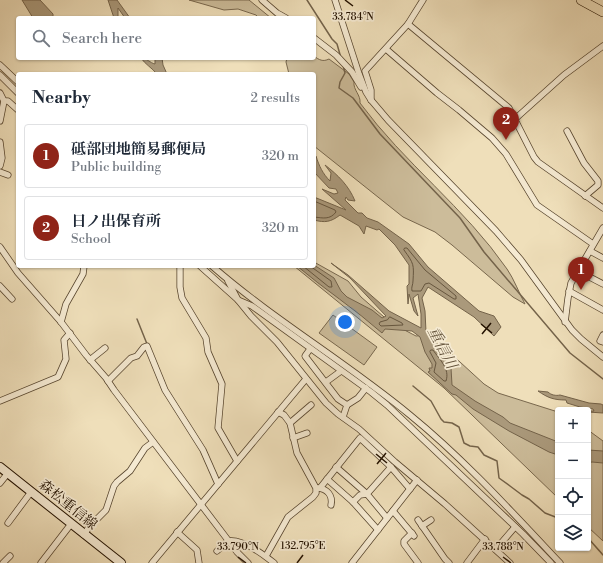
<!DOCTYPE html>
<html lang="en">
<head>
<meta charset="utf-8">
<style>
  :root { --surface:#fff; --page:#f2f2f3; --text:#1f2937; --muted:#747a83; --line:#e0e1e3; --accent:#8f2418 }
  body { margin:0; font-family:"Libre Bodoni","Noto Serif JP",serif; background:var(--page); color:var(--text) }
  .controls { position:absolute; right:12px; bottom:12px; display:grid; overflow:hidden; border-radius:4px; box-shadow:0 1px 3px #0004 }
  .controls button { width:36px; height:36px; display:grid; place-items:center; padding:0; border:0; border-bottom:1px solid var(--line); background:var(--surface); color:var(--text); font:20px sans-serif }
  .you { position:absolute; left:345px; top:322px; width:14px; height:14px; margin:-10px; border:3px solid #fff; border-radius:50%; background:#1a73e8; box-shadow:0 0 0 6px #1a73e833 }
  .badge { display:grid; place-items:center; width:26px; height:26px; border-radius:50%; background:var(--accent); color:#fff; font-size:13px; font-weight:700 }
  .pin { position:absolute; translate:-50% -33px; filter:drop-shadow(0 1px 2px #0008) }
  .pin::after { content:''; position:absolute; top:21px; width:14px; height:12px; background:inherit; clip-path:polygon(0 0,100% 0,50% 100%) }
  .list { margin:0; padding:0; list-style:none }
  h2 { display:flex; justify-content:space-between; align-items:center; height:52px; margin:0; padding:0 16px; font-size:17px }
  h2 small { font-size:13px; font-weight:400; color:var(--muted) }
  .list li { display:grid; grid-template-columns:26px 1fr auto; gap:12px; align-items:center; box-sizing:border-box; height:64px; margin:0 8px 8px; padding:0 8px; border:1px solid var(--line); border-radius:4px }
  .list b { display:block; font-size:15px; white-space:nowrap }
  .list p { margin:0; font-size:13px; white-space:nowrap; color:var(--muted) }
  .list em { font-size:13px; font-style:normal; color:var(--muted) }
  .icon { flex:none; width:22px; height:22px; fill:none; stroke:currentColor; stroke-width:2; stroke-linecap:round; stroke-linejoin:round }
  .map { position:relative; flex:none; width:603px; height:563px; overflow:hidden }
  .search { position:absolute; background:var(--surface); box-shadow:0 1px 3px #0004; left:16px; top:16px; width:300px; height:44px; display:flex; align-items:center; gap:10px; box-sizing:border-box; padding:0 14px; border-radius:4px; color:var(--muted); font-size:15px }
  .panel { position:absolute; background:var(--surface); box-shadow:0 1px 3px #0004; left:16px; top:72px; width:300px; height:196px; border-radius:4px }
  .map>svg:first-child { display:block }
  .green { fill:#ccbc9a; stroke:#78674d }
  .water { fill:#aa997b; stroke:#74634a }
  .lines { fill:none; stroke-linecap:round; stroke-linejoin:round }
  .shore { stroke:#67563e; stroke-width:1 }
  .stream { stroke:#74634a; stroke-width:1.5 }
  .street-casing { stroke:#57452e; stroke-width:7 }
  .secondary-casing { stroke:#241200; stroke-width:10 }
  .primary-casing { stroke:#241200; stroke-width:10 }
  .street { stroke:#f5ead2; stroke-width:5.5 }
  .secondary { stroke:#f5ead2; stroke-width:8 }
  .primary { stroke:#efdfba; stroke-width:9 }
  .ticks { fill:none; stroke:#241200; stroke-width:1.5 }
  .labels { text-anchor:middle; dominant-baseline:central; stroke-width:3.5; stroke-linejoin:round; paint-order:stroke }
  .street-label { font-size:14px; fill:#241200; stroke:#f5ead2 }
  .water-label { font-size:15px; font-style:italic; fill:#604f37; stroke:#f5ead2 }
  .ticks-label { font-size:10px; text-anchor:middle; fill:#241200; stroke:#f5ead2; stroke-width:3.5; stroke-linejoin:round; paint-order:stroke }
</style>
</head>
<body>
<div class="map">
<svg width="603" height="563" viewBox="0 0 603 563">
  <rect width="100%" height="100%" fill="#efdfba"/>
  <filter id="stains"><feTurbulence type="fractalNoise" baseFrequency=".005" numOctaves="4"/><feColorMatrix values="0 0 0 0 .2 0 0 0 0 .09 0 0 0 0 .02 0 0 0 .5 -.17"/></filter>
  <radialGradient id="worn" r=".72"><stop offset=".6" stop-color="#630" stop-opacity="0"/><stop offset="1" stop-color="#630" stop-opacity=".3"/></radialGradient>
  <g class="green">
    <path d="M189,0H249L271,18H259L256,15L238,9L224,10Z"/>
    <path d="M314,56C319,60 323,62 329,59L349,74L354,82C353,90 361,95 360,103C404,163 465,208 507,269C514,279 519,293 525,304L513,297L452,245L435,232L403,217L314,146V74H289L286,62L287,58H314Z"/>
    <path d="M314,262L348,281L361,297L391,323L416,336L425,335L448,351L484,384L498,393L558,412V498L444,388L294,266H314Z"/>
    <path d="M333,315L377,347L364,365L319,333Z"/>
    <path d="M588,430L603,441V541L588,527Z"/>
  </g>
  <g class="water">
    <path d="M22,0H40L53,14V18H33Z"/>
    <path d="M108,0H117L130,18H125L118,8V18H114Z"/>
    <path d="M141,58C147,58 150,63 155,64V58H162L163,65L167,74H157C152,68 145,64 141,58Z"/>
    <path d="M314,155L316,156C319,166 323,174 330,181L331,173L325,165C338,175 349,186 355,201L348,200L346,197L345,200L358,213H362L367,218L378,222L409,244L428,267L479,311L494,316L501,327L494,336L474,317L428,287L422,298L425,311L426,332L451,368L452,385L475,401L503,417L510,423L558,442V455L549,452L509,431L473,409L456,395L452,394L428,372L430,371L429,368H432V364L425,352L420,337L412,331L385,329L382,333C355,309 324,289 297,266H314V265L334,278L341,291L347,297L372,310L382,318L386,316L350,278L331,263L348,275L389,311L421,328V314L418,294L413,298L418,316L414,311L409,294L408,304L407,286L409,284V265L395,245L379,229L377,230L366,226L364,234L359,226L340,215C331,222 325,223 314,220V197L346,210L322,189L334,194L338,193L336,189L329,188L314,172Z"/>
    <path d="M538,391L548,392C551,395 556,396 560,395L589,403L601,404L603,405V413L588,412V411H594L593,409L580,407L567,403L566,400C554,400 548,398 538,391Z"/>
    <path d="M588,450L603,451V463L592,462L588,463Z"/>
  </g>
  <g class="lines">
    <g class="shore">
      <path d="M314,201L335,210L336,212C330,220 323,218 314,217"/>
      <path d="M405,248H407L425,270L456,296V299H454L429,283L425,284L421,291H412C411,287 413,285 413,281C414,264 414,264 404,250Z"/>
      <path d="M303,266L329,287H332L331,281L310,266"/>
      <path d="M390,317L402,323L403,325L381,326L379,324L380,322L387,320Z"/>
      <path d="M431,350H433C440,360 450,369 446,381H444L434,372L436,363L430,352Z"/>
    </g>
    <g class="stream">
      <path d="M307,0L332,39L337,44L341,58"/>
      <path d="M343,65L345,73L340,82L339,88L353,98L380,134L460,218L484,252L570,353L603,379"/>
      <path d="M137,319L147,344"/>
      <path d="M413,386L431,401L441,419L444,422L452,423L459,427L464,443L470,446L478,447L484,455L497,461L499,478L510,486L522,495L529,499L545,513L558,518"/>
      <path d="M588,538L603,555"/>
    </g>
    <g class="street-casing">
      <g id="street">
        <path d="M262,0L277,13L286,18"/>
        <path d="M335,0L359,74L366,92L371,100L388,120L496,231L521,260L572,330L581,339L603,357"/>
        <path d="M408,24L423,0"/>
        <path d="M314,38L336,55L352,72L361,87"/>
        <path d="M386,49L437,93L459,110L492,138L506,154L537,205L593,244"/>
        <path d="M0,65L18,82"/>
        <path d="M0,75L18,93"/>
        <path d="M0,93L4,101L0,121"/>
        <path d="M371,100V90L365,71L408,24L509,108L534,157L538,162L603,208"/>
        <path d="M4,101H8L18,110"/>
        <path d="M515,119L564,75L603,46"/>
        <path d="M567,131L584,163L598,181V185L585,196"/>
        <path d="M0,142L2,158L0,166"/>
        <path d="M0,172L8,175"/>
        <path d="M0,247L18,273L61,322L86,355L106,378L114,390L237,552L248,563"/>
        <path d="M590,251L603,258"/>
        <path d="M180,266V287L182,298L206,338L208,352L222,384L218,428L237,461"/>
        <path d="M200,266L238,300L251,316L277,342L326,403L338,414L359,429L395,462L445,504L510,563"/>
        <path d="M212,266C274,320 346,362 410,415C464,459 512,512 560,563"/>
        <path d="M578,271L603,284"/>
        <path d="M228,281L238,300L252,306L371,392L387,405L523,534L551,563"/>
        <path d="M0,286L12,299"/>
        <path d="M569,291L603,310"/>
        <path d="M61,322L66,304L83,274L84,266"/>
        <path d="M565,322L568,298L571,283L603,228"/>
        <path d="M603,335L600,341L603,342"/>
        <path d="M310,349L305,356L338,399L347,405L343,417"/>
        <path d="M90,360L105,348"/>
        <path d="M108,381L131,358L137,356L144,347L147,346L165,390L203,450L218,484"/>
        <path d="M326,382L341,371"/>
        <path d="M0,401L58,377L66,359L64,340L70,333"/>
        <path d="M347,405L358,398L366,388"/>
        <path d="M290,423L311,405"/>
        <path d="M293,438L307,433"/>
        <path d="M336,467L367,494"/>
        <path d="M327,479L353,502L378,530"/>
        <path d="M0,483L8,473"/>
        <path d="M318,488C327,489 333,495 331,505"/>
        <path d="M320,488L360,438L391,467L410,489"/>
        <path d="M353,502L360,495L367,494"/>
        <path d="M393,511L414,536"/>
        <path d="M387,518L367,494L391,467"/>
        <path d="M418,520L445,559L449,563"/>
        <path d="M8,523L31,492"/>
        <path d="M422,526L431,520"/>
        <path d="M177,532L197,550L199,563"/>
        <path d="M412,533L404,541V544L418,563"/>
        <path d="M84,535L89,527L106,510L114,486L117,482L130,471L145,448L153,442"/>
        <path d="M496,549L515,527"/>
        <path d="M217,551L228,541C241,538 264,555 274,563"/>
        <path d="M266,556L288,517L313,497L316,493V488L297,453L290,423L284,415L278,412"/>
        <path d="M3,563L10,556"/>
        <path d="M41,563L71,524"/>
        <path d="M152,563L306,379"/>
        <path d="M352,563L417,480"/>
        <path d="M467,563L485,539"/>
      </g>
    </g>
    <g class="secondary-casing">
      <path id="secondary" d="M0,467L121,563"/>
    </g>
    <g class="primary-casing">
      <path id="primary" d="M581,0L603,12"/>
    </g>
    <use href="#street" class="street"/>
    <use href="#secondary" class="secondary"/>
    <use href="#primary" class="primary"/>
  </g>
  <path class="ticks" d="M345,0L353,6M481,324L492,333M482,334L491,323M376,454L387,463M377,464L386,453M238,557L246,563M503,557L511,563M297,563L303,555"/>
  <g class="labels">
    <g class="street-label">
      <text transform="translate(68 505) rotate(39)">森松重信線</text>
    </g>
    <g class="water-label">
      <text transform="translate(442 348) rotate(62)">重信川</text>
    </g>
  </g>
  <g class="ticks-label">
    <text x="353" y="20">33.784°N</text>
    <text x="303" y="549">132.795°E</text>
    <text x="238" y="550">33.790°N</text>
    <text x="503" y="550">33.788°N</text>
  </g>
  <rect width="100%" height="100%" filter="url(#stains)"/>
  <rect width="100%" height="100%" fill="url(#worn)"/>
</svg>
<div class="controls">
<button>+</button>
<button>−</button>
<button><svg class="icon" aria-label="locate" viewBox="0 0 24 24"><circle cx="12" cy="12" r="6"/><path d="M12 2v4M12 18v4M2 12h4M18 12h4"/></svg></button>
<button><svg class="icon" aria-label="layers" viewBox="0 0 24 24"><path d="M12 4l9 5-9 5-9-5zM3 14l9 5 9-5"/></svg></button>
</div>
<div class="you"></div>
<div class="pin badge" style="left:581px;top:290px">1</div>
<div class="pin badge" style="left:506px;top:140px">2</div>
<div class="search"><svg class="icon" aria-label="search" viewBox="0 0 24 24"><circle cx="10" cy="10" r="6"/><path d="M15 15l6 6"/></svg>Search here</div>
<section class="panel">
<h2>Nearby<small>2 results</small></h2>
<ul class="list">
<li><span class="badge">1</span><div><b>砥部団地簡易郵便局</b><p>Public building</p></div><em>320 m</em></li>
<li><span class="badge">2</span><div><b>日ノ出保育所</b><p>School</p></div><em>320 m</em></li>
</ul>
</section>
</div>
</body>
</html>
